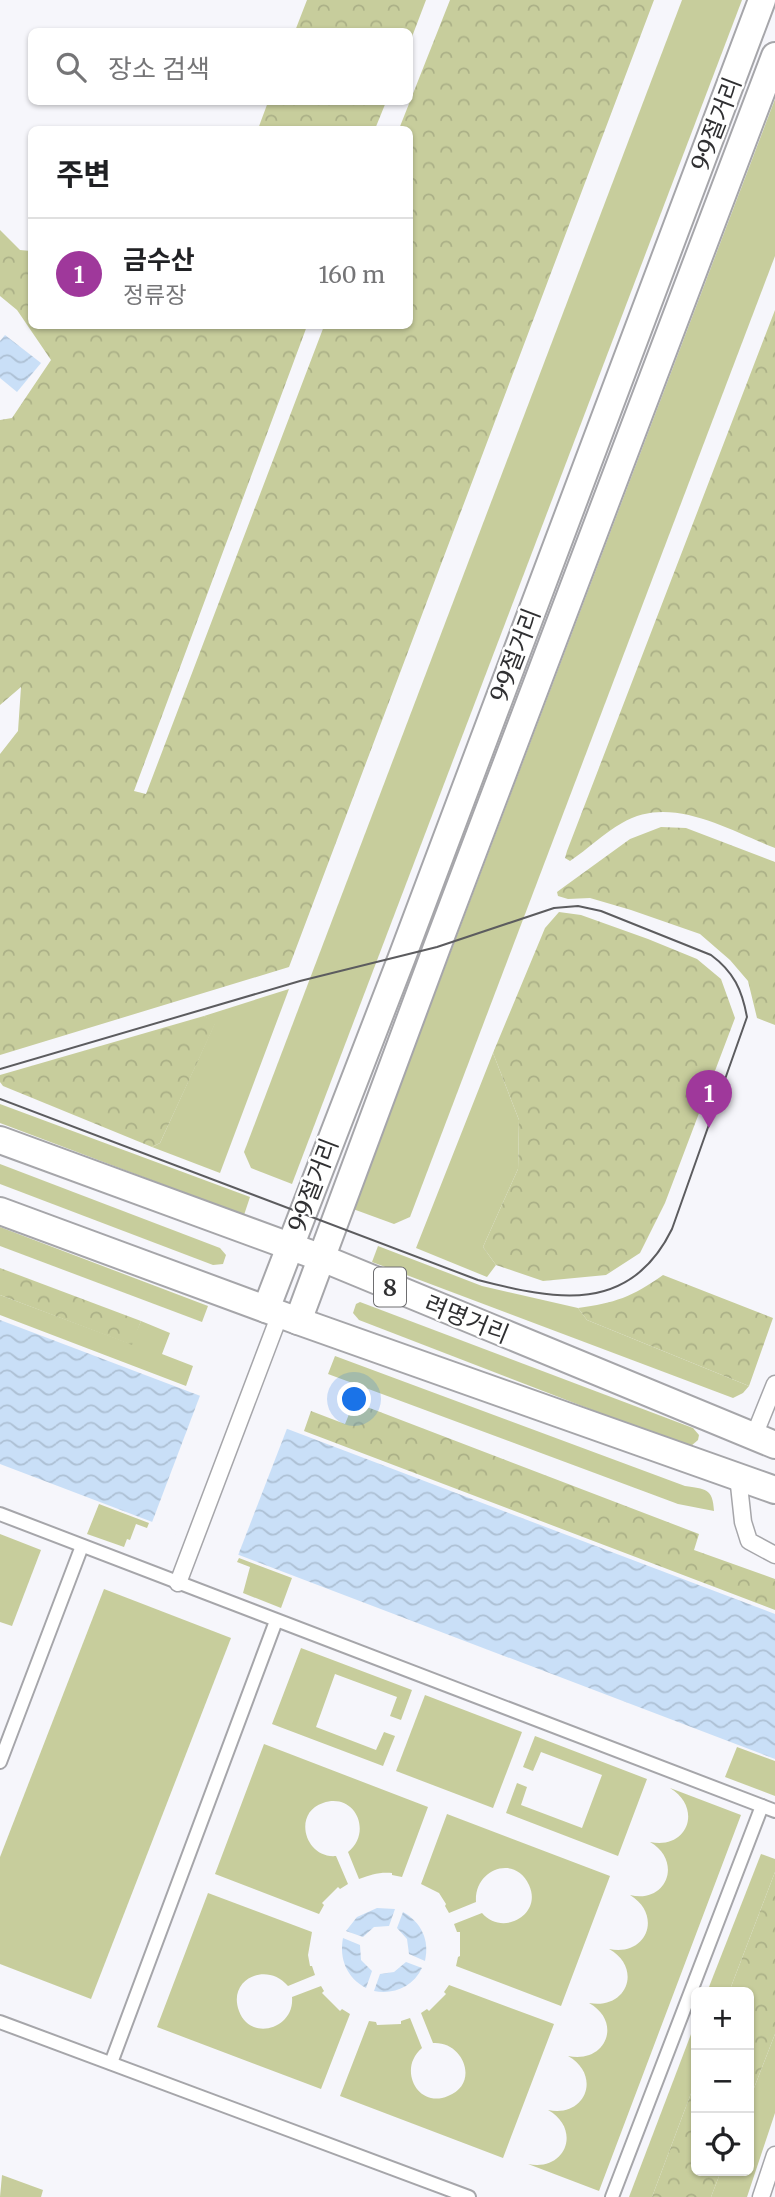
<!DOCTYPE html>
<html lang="ko">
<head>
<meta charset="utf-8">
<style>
  :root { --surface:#fff; --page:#f6f6f6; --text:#202124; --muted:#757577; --line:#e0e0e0; --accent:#9f389b }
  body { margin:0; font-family:Merriweather,"Noto Sans KR",serif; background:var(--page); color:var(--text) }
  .controls { position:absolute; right:21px; bottom:21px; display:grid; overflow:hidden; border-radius:10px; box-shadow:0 2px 5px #0004 }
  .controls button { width:63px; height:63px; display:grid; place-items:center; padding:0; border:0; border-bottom:2px solid var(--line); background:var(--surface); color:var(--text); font:35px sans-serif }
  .you { position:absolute; left:355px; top:1400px; width:24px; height:24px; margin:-18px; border:5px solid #fff; border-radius:50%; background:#1a73e8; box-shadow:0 0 0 10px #1a73e833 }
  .badge { display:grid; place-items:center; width:46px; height:46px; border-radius:50%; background:var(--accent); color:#fff; font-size:23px; font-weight:700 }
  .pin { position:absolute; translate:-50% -58px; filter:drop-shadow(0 2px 4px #0008) }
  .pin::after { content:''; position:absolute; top:37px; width:24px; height:21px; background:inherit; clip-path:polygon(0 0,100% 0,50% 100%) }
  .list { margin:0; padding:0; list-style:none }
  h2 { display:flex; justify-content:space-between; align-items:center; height:91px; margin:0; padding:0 28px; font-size:30px }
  h2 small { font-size:23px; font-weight:400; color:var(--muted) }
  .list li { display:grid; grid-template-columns:46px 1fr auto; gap:21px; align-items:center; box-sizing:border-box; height:112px; padding:0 28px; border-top:2px solid var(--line) }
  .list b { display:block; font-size:26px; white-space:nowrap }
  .list p { margin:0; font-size:23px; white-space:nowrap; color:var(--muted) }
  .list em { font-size:23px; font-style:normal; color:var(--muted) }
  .icon { flex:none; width:38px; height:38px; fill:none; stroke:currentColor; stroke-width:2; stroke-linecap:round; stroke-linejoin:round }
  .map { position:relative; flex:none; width:775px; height:2197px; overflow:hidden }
  .search { position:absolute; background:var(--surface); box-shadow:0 2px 5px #0004; left:28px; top:28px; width:385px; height:77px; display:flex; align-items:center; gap:18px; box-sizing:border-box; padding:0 24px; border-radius:10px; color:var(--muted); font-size:26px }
  .panel { position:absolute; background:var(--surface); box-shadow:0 2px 5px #0004; left:28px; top:126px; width:385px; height:203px; border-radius:10px }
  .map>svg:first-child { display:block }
  .grass { fill:#c7cd9c }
  .forest { fill:url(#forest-crowns) }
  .water { fill:url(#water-waves) }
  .pier { fill:#f6f6fb }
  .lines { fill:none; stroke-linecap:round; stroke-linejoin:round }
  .pedestrian-casing { stroke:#a6a6aa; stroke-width:16 }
  .minor-casing { stroke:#a6a6aa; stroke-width:19 }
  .trunk-casing { stroke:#a6a6aa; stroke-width:30 }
  .pedestrian { stroke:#fff; stroke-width:12 }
  .minor { stroke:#fff; stroke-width:16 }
  .trunk { stroke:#fff; stroke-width:26 }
  .tram { stroke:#5c5c5f; stroke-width:2 }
  .labels { text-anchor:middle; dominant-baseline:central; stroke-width:5; stroke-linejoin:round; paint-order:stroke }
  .shield { fill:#fff; stroke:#6e6e70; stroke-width:2 }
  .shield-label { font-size:23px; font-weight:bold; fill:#303032 }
  .street-label { font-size:24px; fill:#303032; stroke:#fff }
</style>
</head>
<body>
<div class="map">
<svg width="775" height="2197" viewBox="0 0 775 2197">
  <defs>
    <pattern id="forest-crowns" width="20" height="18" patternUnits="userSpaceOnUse" patternTransform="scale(1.75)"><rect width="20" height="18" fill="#c7cd9c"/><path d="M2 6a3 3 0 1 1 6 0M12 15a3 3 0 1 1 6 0" fill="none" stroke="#abb087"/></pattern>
    <pattern id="water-waves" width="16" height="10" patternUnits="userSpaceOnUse" patternTransform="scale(1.75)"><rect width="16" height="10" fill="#c9dff7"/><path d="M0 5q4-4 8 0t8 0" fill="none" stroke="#adc0d4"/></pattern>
  </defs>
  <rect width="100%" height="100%" fill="#f6f6fb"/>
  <g class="grass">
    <path d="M682,0H742L292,1184L251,1168L244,1152Z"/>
    <path d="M775,99V256L410,1217L394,1224L353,1209Z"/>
    <path d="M289,989L220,1173L152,1147L160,1143L215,1023L204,1016Z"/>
    <path d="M493,1053L519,1120L518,1169L483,1247L496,1265L487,1277L416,1248Z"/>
    <path d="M0,1104L250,1197L244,1215L0,1123Z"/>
    <path d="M0,1164L220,1248L226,1255L223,1264L213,1265L0,1184Z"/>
    <path d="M0,1227L208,1306L202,1322L0,1246Z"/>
    <path d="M378,1246L482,1286L578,1308L587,1320L749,1386L743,1393L733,1398L372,1262Z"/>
    <path d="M0,1295L131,1344L141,1321L170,1333L162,1354L193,1366L186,1386L0,1315Z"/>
    <path d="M360,1302L693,1428L699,1435L698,1440L691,1446H686L359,1320L353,1313L356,1304Z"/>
    <path d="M335,1356L685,1486C705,1489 713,1488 714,1511L678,1504L328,1374Z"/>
    <path d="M99,1504L149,1523L147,1528L136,1524L130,1540L127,1539L124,1547L87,1534Z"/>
    <path d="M0,1534L41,1550L12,1626L0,1622Z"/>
    <path d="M239,1558L292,1578L281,1608L243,1593L250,1567L237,1562Z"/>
    <path d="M104,1589L231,1638L91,1999L0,1964V1857Z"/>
    <path d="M301,1648L412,1690L401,1720L390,1716L397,1697L335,1674L316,1727L376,1750L384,1732L395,1736L383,1766L272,1724Z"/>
    <path d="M425,1695L522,1732L493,1808L396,1771Z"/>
    <path d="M535,1736L647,1779L618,1856L506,1813L517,1783L527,1787L521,1805L582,1828L602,1775L541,1752L533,1771L523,1767Z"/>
    <path d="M264,1744L428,1807L402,1877L392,1875V1873C378,1872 371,1875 359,1879L348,1852C373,1832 355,1792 323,1803C292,1813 305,1859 336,1856L348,1884L340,1889L338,1887L322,1903L324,1905L319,1914L215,1874Z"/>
    <path d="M737,1747L775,1761V1796L725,1777Z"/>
    <path d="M670,1788L741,1815L599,2191L528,2164C566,2172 582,2129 548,2110C586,2118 602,2075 568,2056C606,2064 623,2022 589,2003C627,2010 643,1968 609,1949C647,1957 663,1915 630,1895C667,1904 683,1861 650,1842C688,1850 703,1808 670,1788Z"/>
    <path d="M447,1814L610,1876L561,2006L456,1966L458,1957L460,1956V1932H457L454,1924L482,1913C502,1937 543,1915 529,1885C515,1854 474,1869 476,1902L449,1913L445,1906L446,1904L439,1893L421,1884Z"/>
    <path d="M761,1854L775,1859V1872L729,1992H707Z"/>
    <path d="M208,1893L312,1932L308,1955L310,1966H312L315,1975L288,1986C267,1961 227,1979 239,2011C250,2042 295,2029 292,1997L321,1986L324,1991L322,1993L340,2011L342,2009L350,2014L321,2089L157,2027Z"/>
    <path d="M449,1985L554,2024L503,2158L340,2096L369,2021L376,2022L377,2025L401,2024V2021L410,2018L422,2048C397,2069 418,2109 448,2096C480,2084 464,2041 433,2043L421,2013L427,2009L429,2011L446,1994L444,1992Z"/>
    <path d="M696,2021V2080L652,2197H629Z"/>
    <path d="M775,2034V2113L747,2197H711L721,2171H749V2101Z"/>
    <path d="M2,2175L43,2190L41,2197H0Z"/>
  </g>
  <g class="forest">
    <path d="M307,0H426L410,42V32L295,31Z"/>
    <path d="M450,0H654L289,967L0,1055V754L18,731L21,687L0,705V420L12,418L51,360L17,310L0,296V230L20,250L31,251L32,326H307L134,791L146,794L324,326H410V130L399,129Z"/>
    <path d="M268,102H386L375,129H258Z"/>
    <path d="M775,310V848C728,830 671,794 622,823C604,833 588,849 570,861L565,858L567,851Z"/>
    <path d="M661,827L686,828L775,862V1025L757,1018L748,981L730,960L700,934L631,910L590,898L568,899L558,896L557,892L561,889L630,839Z"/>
    <path d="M559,912L581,915L648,939L697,959L721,979L735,1018L665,1203L640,1253L606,1275L543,1281L496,1265L483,1247L518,1169L519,1120L493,1053L545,928Z"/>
    <path d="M204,1016L216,1022L160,1143L152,1147L3,1086L0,1082V1075Z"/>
    <path d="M0,1268L141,1321L132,1345L0,1295Z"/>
    <path d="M663,1275L773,1318L749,1386L587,1320L578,1308C615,1303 632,1297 663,1275Z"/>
    <path d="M354,1402L699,1534L694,1550L775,1579V1610L304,1431L311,1411L345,1424Z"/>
    <path d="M775,1872V2034L749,2101V1992H729Z"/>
    <path d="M696,2080V2171H721L711,2197H652Z"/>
  </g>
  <g class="water">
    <path d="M5,335L41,363L17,392L0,378V341Z"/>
    <path d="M0,1320L775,1614V1759L0,1464Z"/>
    <path d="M377,1908L395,1909L389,1926L374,1927L363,1937L346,1931L357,1917Z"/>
    <path d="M403,1912C421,1922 430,1940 425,1961L409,1954L407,1939L397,1928Z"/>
    <path d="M343,1938L360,1945L361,1960L372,1971L366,1988C347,1978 339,1959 343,1938Z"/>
    <path d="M406,1962L422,1968C413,1987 393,1995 374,1991L380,1974L394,1972Z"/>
  </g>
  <path class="pier" d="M201,1393L288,1426L237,1558L151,1525Z"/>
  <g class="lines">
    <g class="pedestrian-casing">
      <g id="pedestrian">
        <path d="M0,1514L775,1811"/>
        <path d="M0,1762L82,1546"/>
        <path d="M0,2022L469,2197"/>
        <path d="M111,2063L276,1621"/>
        <path d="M612,2197L762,1806"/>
      </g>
    </g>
    <g class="minor-casing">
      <g id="minor">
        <path d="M754,1436L775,1384"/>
        <path d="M738,1476L743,1522L749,1541L775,1555"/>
        <path d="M178,1583L280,1314"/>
        <path d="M761,2197L775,2155"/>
      </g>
    </g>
    <g class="trunk-casing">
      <g id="trunk">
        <path d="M0,1140L322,1258L775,1445"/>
        <path d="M0,1211L298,1321L775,1490"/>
        <path d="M266,1309L402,957L762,0"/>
        <path d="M298,1321L437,947L775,56"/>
      </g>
    </g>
    <use href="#pedestrian" class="pedestrian"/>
    <use href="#minor" class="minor"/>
    <use href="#trunk" class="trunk"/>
    <path class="tram" d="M0,1069L300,981L437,947L554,908L578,906L601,911L711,955C734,972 742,990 747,1017L672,1229C630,1315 556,1300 478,1280L0,1099"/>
  </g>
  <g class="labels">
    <rect class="shield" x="374" y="1267.5" width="32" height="39" rx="5"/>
    <g class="shield-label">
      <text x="390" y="1287">8</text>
    </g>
    <g class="street-label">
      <text transform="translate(716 124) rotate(-69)">9·9절거리</text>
      <text transform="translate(515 655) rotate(-69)">9·9절거리</text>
      <text transform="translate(313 1185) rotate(-69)">9·9절거리</text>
      <text transform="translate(467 1319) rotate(22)">려명거리</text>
    </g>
  </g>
</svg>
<div class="controls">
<button>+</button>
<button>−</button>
<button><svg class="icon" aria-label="locate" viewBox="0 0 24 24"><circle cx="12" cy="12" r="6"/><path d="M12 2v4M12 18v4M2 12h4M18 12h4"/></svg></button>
</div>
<div class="you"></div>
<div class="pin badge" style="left:709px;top:1128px">1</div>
<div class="search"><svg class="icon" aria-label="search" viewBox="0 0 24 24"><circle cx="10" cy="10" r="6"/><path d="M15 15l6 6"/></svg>장소 검색</div>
<section class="panel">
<h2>주변<small></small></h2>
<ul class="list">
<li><span class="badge">1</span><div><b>금수산</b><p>정류장</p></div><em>160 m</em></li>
</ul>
</section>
</div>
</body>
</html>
